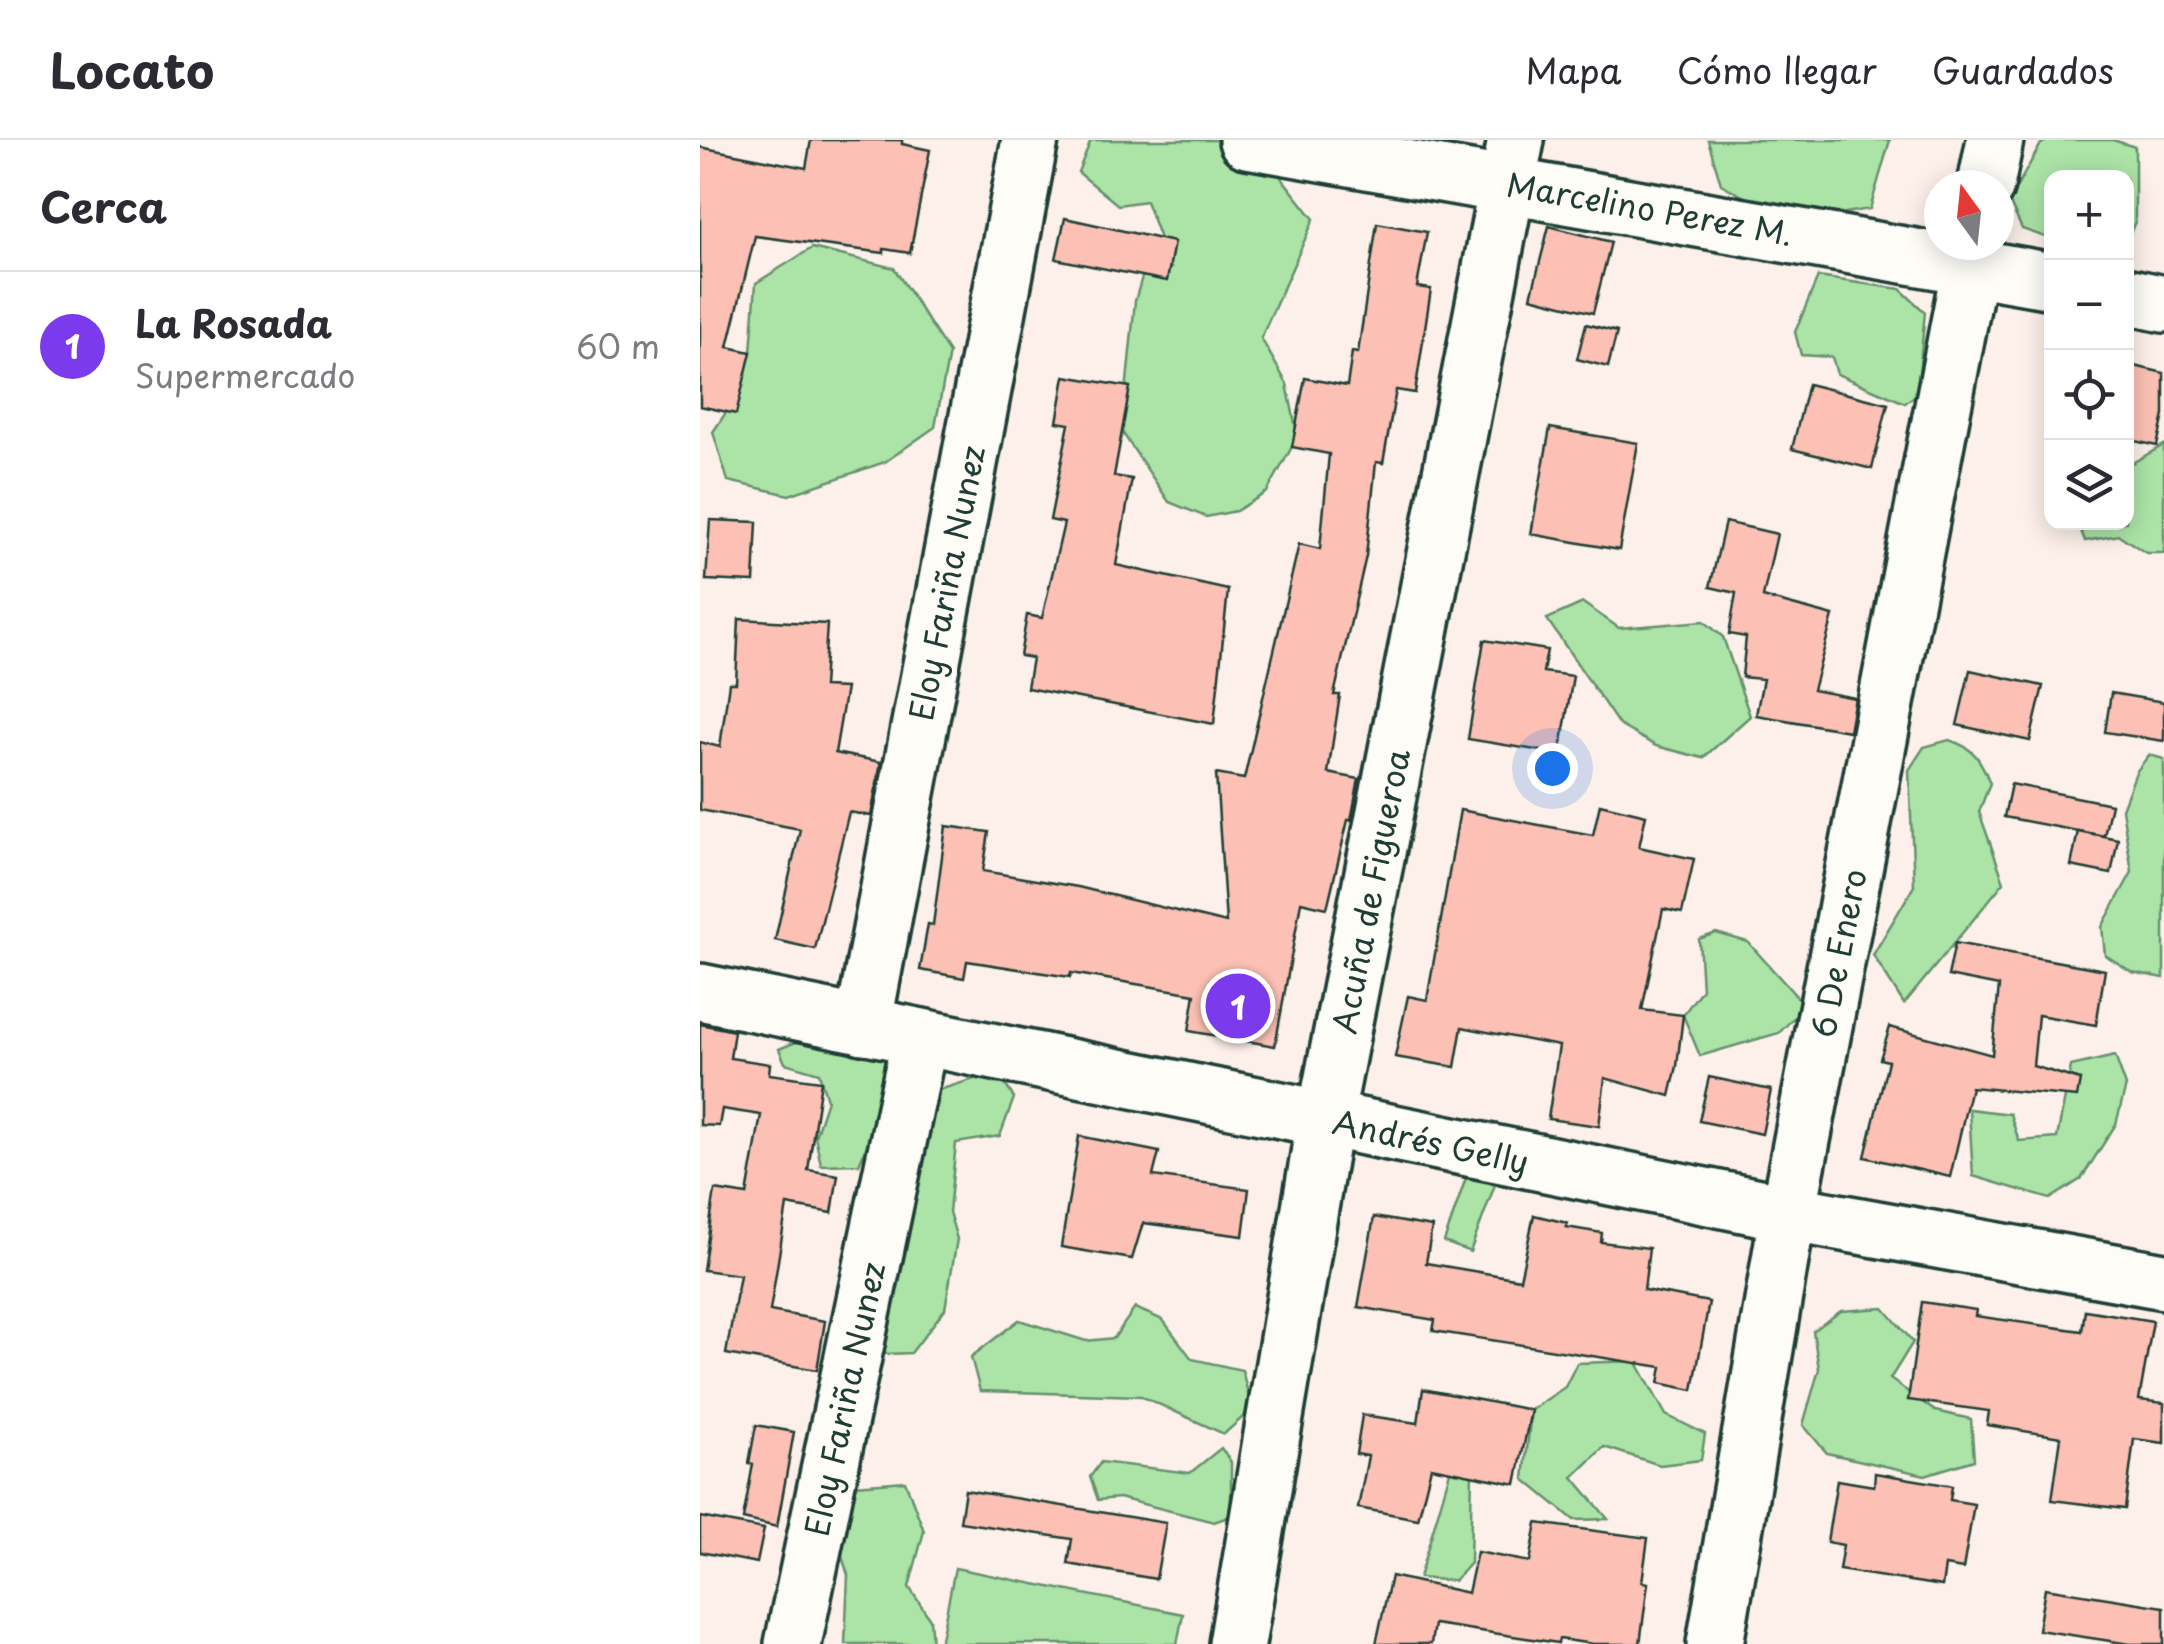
<!DOCTYPE html>
<html lang="es">
<head>
<meta charset="utf-8">
<style>
  :root { --surface:#fff; --page:#f2f2f3; --text:#2b2b33; --muted:#7c7c81; --line:#e1e1e2; --accent:#7c3aed }
  body { margin:0; font-family:"Playpen Sans",sans-serif; background:var(--page); color:var(--text) }
  .controls { position:absolute; right:30px; top:30px; display:grid; overflow:hidden; border-radius:20px; box-shadow:0 5px 25px #0003 }
  .controls button { width:90px; height:90px; display:grid; place-items:center; padding:0; border:0; border-bottom:2px solid var(--line); background:var(--surface); color:var(--text); font:50px sans-serif }
  .compass { position:absolute; left:1224px; top:30px; width:90px; height:90px; border-radius:50%; background:var(--surface); box-shadow:0 5px 25px #0003; rotate:345deg }
  .you { position:absolute; left:852px; top:628px; width:35px; height:35px; margin:-25px; border:8px solid #fff; border-radius:50%; background:#1a73e8; box-shadow:0 0 0 15px #1a73e833 }
  .badge { display:grid; place-items:center; width:65px; height:65px; border-radius:50%; background:var(--accent); color:#fff; font-size:32px; font-weight:700 }
  .pin { position:absolute; translate:-50% -50%; border:5px solid #fff; box-shadow:0 2px 10px #0006 }
  .list { margin:0; padding:0; list-style:none }
  h2 { display:flex; justify-content:space-between; align-items:center; height:130px; margin:0; padding:0 40px; font-size:42px }
  h2 small { font-size:32px; font-weight:400; color:var(--muted) }
  .list li { display:grid; grid-template-columns:65px 1fr auto; gap:30px; align-items:center; box-sizing:border-box; height:150px; padding:0 40px; border-top:2px solid var(--line) }
  .list b { display:block; font-size:38px; white-space:nowrap }
  .list p { margin:0; font-size:32px; white-space:nowrap; color:var(--muted) }
  .list em { font-size:32px; font-style:normal; color:var(--muted) }
  .icon { flex:none; width:55px; height:55px; fill:none; stroke:currentColor; stroke-width:2; stroke-linecap:round; stroke-linejoin:round }
  .map { position:relative; flex:none; width:1464px; height:1504px; overflow:hidden }
  header { display:flex; align-items:center; gap:60px; box-sizing:border-box; height:140px; padding:0 50px; background:var(--surface); border-bottom:2px solid var(--line) }
  header strong { font-size:48px }
  nav { display:flex; gap:55px; margin-inline-start:auto; font-size:35px }
  main { display:flex }
  aside { flex:1; background:var(--surface) }
  .map>svg:first-child { display:block }
  .green { fill:#ace4a7; stroke:#66906e; stroke-width:2.5 }
  .building { fill:#fcc1b4; stroke:#1f3d34; stroke-width:2.5 }
  .lines { fill:none; stroke-linecap:round; stroke-linejoin:round }
  .minor-casing { stroke:#1f3d34; stroke-width:62 }
  .minor { stroke:#fdfcf7; stroke-width:55 }
  .labels { text-anchor:middle; dominant-baseline:central; stroke-width:10; stroke-linejoin:round; paint-order:stroke }
  .street-label { font-size:32px; fill:#1f3d34; stroke:#fdfcf7 }
</style>
</head>
<body>
<header>
<strong>Locato</strong>
<nav><a>Mapa</a><a>Cómo llegar</a><a>Guardados</a></nav>
</header>
<main>
<aside>
<h2>Cerca<small></small></h2>
<ul class="list">
<li><span class="badge">1</span><div><b>La Rosada</b><p>Supermercado</p></div><em>60 m</em></li>
</ul>
</aside>
<div class="map">
<svg width="1464" height="1504" viewBox="0 0 1464 1504">
  <rect width="100%" height="100%" fill="#fdf0ea"/>
  <filter id="ink" filterUnits="userSpaceOnUse"><feTurbulence type="fractalNoise" baseFrequency=".01" numOctaves="2"/><feDisplacementMap in="SourceGraphic" scale="20" xChannelSelector="R" yChannelSelector="G"/><feConvolveMatrix kernelMatrix="1 2 1 2 8 2 1 2 1" color-interpolation-filters="sRGB"/></filter>
  <g filter="url(#ink)">
    <g class="green">
      <path d="M391,0H521L573,27L614,79L561,198L587,244L599,303L592,307L567,352L536,371L506,377L469,362L422,292L435,161L442,137L471,128L446,61L418,65L378,32Z"/>
      <path d="M1008,0H1190L1170,69L1089,82L1021,44Z"/>
      <path d="M1349,0H1413L1435,7V82L1428,97L1426,38H1352L1351,99L1322,89L1309,61L1341,4Z"/>
      <path d="M112,108L194,128L249,213L235,287L185,322L89,355L28,341L13,292L39,253L51,212L56,143Z"/>
      <path d="M1118,137L1200,149L1225,172L1217,254L1205,263L1137,234L1132,217L1101,215L1095,192Z"/>
      <path d="M1464,305V413H1446L1419,395L1385,401L1378,383L1426,382L1427,326Z"/>
      <path d="M883,463L919,488L1004,481L1023,497L1050,576L1003,618L956,606L919,585L847,479Z"/>
      <path d="M1249,600C1274,608 1280,618 1290,643L1279,672L1304,742L1204,864L1173,815L1214,746L1209,630L1224,607Z"/>
      <path d="M1449,615L1464,619V838L1432,832L1405,815L1402,787L1432,732L1422,669L1436,632Z"/>
      <path d="M1016,793L1048,802L1105,866L1079,893L1000,916L983,875L1002,849L999,799Z"/>
      <path d="M142,883L193,925L198,933L159,1024L121,1025L115,996L127,960L119,933L85,923L79,909Z"/>
      <path d="M1415,916L1426,946L1416,984L1381,1039L1350,1059L1273,1036L1269,969L1310,974L1319,1001L1357,998L1371,926Z"/>
      <path d="M297,932L314,958L300,996L256,1003L249,1072L257,1099L245,1169L211,1213L187,1214L154,1179L232,952Z"/>
      <path d="M769,1029L799,1034L770,1112L744,1102Z"/>
      <path d="M435,1168L463,1180L492,1219L542,1230L552,1269L524,1294L441,1256L280,1251L271,1217L319,1180L386,1201L414,1198Z"/>
      <path d="M1184,1168L1213,1202L1190,1239L1235,1271L1271,1279L1274,1320L1225,1335L1127,1313L1103,1285L1119,1229L1113,1191L1141,1171Z"/>
      <path d="M936,1221L966,1275L1005,1294L1001,1320L960,1325L904,1307L873,1337L908,1379L874,1380L824,1339L831,1270L865,1247L877,1223Z"/>
      <path d="M521,1308L531,1322V1376L514,1382L419,1358L398,1360L390,1337L401,1322L490,1333Z"/>
      <path d="M751,1328L772,1331L770,1423L754,1441L719,1438Z"/>
      <path d="M205,1341L224,1391L209,1447L230,1479L232,1504H145L148,1435L138,1404L142,1357L155,1345Z"/>
      <path d="M255,1428L483,1474L477,1504H240Z"/>
    </g>
    <g class="building">
      <path d="M111,0H202V4L230,10L210,113L184,109V113L55,96L28,207L51,212L36,274L0,266V7L106,28Z"/>
      <path d="M365,78L474,102L467,141L356,119Z"/>
      <path d="M677,83L727,92L717,147L731,149L715,253L696,250L683,323L676,322L666,416L634,555H640L628,633L659,639L651,680H648L627,768L601,762L575,906L489,891L495,854L371,833L370,837L267,821L264,838L220,830L228,784L233,785L246,686L289,692L283,731L378,747L526,783L516,634L544,639L599,404L620,409L629,314L592,307L605,238L647,246L652,212L658,213Z"/>
      <path d="M849,86L911,102L893,173L831,157Z"/>
      <path d="M886,184L917,192L908,227L877,219Z"/>
      <path d="M1426,224L1464,233V275L1457,306L1426,299Z"/>
      <path d="M365,236L430,247L414,336L432,339L416,425L528,450L514,584L327,548L332,518L320,516L327,475L342,478L364,383L350,380L369,284L357,282Z"/>
      <path d="M1108,244L1188,264L1172,329L1092,309Z"/>
      <path d="M850,288L938,303L919,410L831,394Z"/>
      <path d="M10,380L57,382L54,442L6,440Z"/>
      <path d="M1025,382L1077,394L1063,457L1133,476L1113,550L1155,558L1149,591L1056,575L1063,539L1042,537L1046,497L1029,494L1036,453L1010,447Z"/>
      <path d="M39,479L127,484L123,547L146,548L135,613L181,622L171,676L149,672L115,809L75,800L100,689L0,670V602L20,607L29,543H36Z"/>
      <path d="M784,500L847,510L843,532L873,536L860,614L768,599Z"/>
      <path d="M1270,530L1343,546L1330,601L1257,585Z"/>
      <path d="M1411,553L1464,562V601L1405,592Z"/>
      <path d="M1311,644L1411,664L1404,696L1304,677Z"/>
      <path d="M900,664L946,675L939,707L994,719L982,773L963,769L942,870L983,875L977,926L970,956L905,938L899,986L848,979L859,906L762,887L755,927L695,917L708,856L727,860L760,670L893,695Z"/>
      <path d="M1378,691L1418,699L1411,734L1371,726Z"/>
      <path d="M1255,803L1405,830L1396,885L1338,875L1333,926L1380,940L1377,957L1271,947L1250,1037L1165,1017L1188,921L1180,919L1190,887L1292,915L1299,846L1248,836Z"/>
      <path d="M0,884L34,891L30,918L70,924L69,934L121,941L108,1030L138,1035L132,1073L87,1065L70,1171L125,1181L117,1230L26,1214L40,1135L3,1130L15,1050L47,1055L61,975L22,969L19,986L0,985Z"/>
      <path d="M1009,937L1071,950L1062,994L999,981Z"/>
      <path d="M379,996L459,1012L453,1036L549,1049L543,1096L443,1083L432,1119L361,1107Z"/>
      <path d="M834,1075L867,1083L866,1087L902,1093L901,1102L949,1108L944,1150L1009,1162L993,1250L959,1243L962,1227L733,1191L735,1180L658,1167L674,1077L732,1087L726,1123L820,1139Z"/>
      <path d="M1222,1162L1276,1170L1275,1176L1382,1191L1385,1170L1453,1181L1439,1260L1464,1263V1303L1434,1299L1425,1369L1352,1360L1361,1297L1287,1285L1289,1271L1208,1260Z"/>
      <path d="M723,1249L831,1270L816,1344L731,1327L718,1379L658,1368L668,1316L656,1314L662,1275L718,1283Z"/>
      <path d="M56,1285L94,1292L77,1387L43,1379L53,1324L49,1323Z"/>
      <path d="M1175,1333L1252,1346L1250,1360L1274,1364L1263,1429L1245,1426L1242,1446L1139,1430L1143,1405L1127,1402L1137,1340L1174,1346Z"/>
      <path d="M265,1350L466,1383L456,1439L368,1424L372,1399L260,1382Z"/>
      <path d="M0,1377L64,1389L57,1423L0,1412Z"/>
      <path d="M837,1383L948,1398L942,1442L948,1443L940,1504H893L859,1499L858,1503L734,1484L731,1504H676L691,1436L768,1453L777,1412L830,1422Z"/>
      <path d="M1345,1448L1464,1467V1504H1430L1338,1490Z"/>
    </g>
    <g class="lines">
      <g class="minor-casing">
        <g id="minor">
          <path d="M547,0L1352,141"/>
          <path d="M1286,45L1295,0"/>
          <path d="M1426,156L1464,164"/>
          <path d="M0,852L1088,1073L1464,1141"/>
          <path d="M163,886L330,0"/>
          <path d="M93,1504L220,897"/>
          <path d="M537,1504L625,979L816,0"/>
          <path d="M1015,1504L1088,1073L1274,105"/>
        </g>
      </g>
      <use href="#minor" class="minor"/>
    </g>
  </g>
  <g class="labels">
    <g class="street-label">
      <text transform="translate(950 68) rotate(10)">Marcelino Perez M.</text>
      <text transform="translate(246 443) rotate(-79)">Eloy Fariña Nunez</text>
      <text transform="translate(670 751) rotate(-79)">Acuña de Figueroa</text>
      <text transform="translate(1138 813) rotate(-79)">6 De Enero</text>
      <text transform="translate(731 1001) rotate(12)">Andrés Gelly</text>
      <text transform="translate(144 1259) rotate(-78)">Eloy Fariña Nunez</text>
    </g>
  </g>
</svg>
<div class="controls">
<button>+</button>
<button>−</button>
<button><svg class="icon" aria-label="locate" viewBox="0 0 24 24"><circle cx="12" cy="12" r="6"/><path d="M12 2v4M12 18v4M2 12h4M18 12h4"/></svg></button>
<button><svg class="icon" aria-label="layers" viewBox="0 0 24 24"><path d="M12 4l9 5-9 5-9-5zM3 14l9 5 9-5"/></svg></button>
</div>
<svg class="compass" viewBox="-18 -18 36 36"><path d="M0-13l5 13h-10z" fill="#e53935"/><path d="M0 13l5-13h-10z" fill="#7c7c81"/></svg>
<div class="you"></div>
<div class="pin badge" style="left:538px;top:866px">1</div>
</div>
</main>
</body>
</html>
